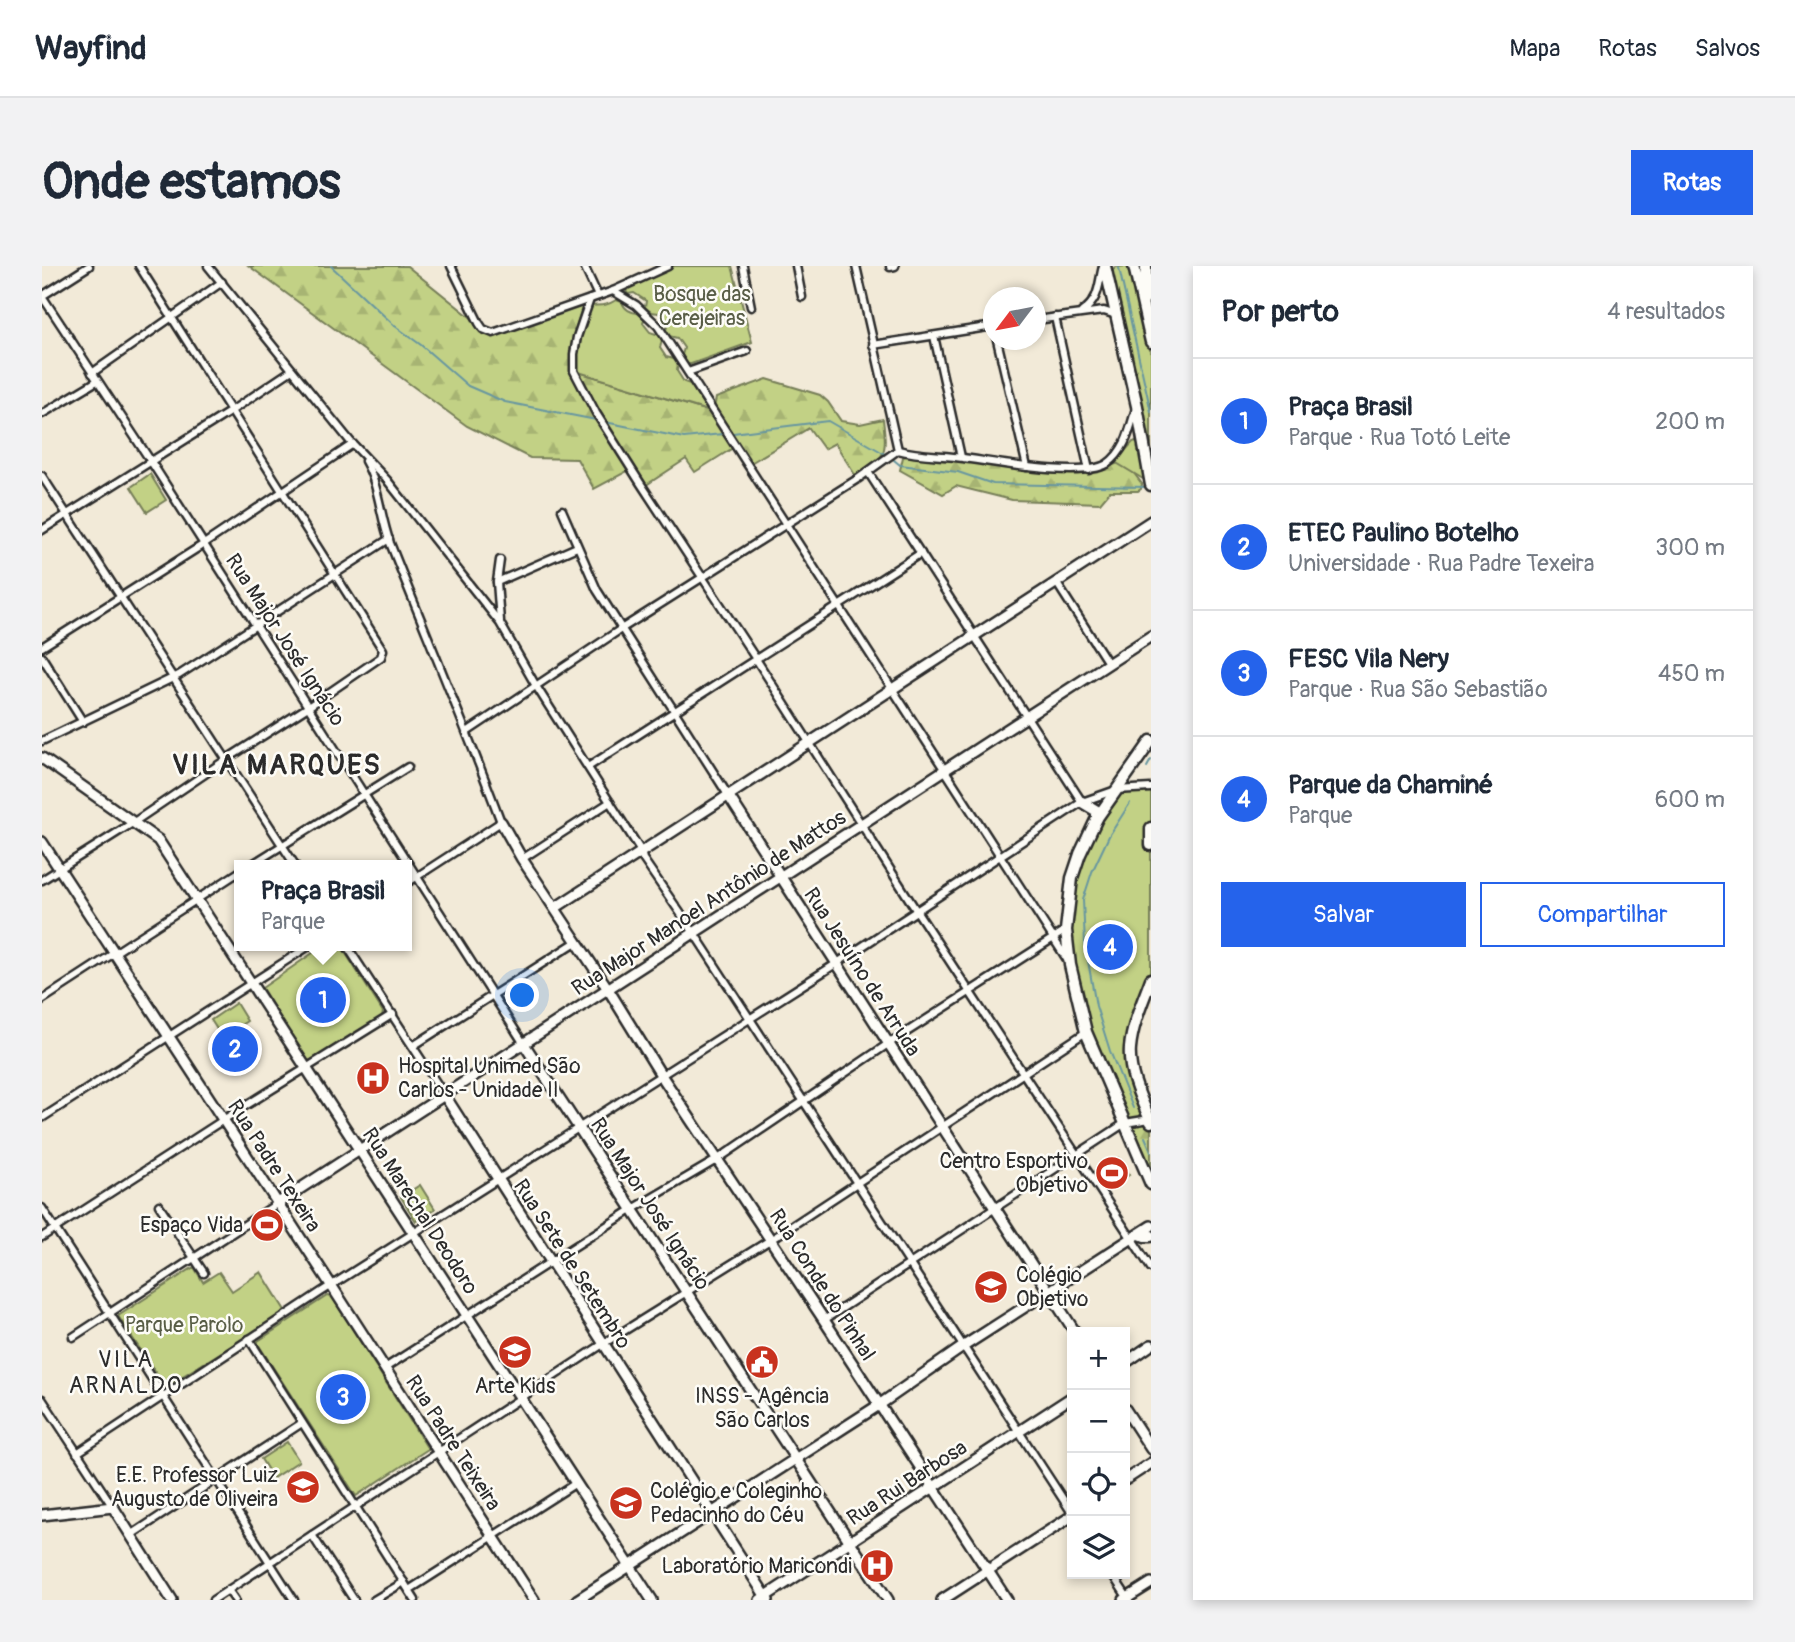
<!DOCTYPE html>
<html lang="pt">
<head>
<meta charset="utf-8">
<style>
  :root { --surface:#fff; --page:#f2f2f3; --text:#1f2937; --muted:#747a83; --line:#e0e1e3; --accent:#2563eb }
  body { margin:0; font-family:Pangolin,sans-serif; background:var(--page); color:var(--text) }
  .controls { position:absolute; right:21px; bottom:21px; display:grid; overflow:hidden; border-radius:0px; box-shadow:0 4px 10px #0003 }
  .controls button { width:63px; height:63px; display:grid; place-items:center; padding:0; border:0; border-bottom:2px solid var(--line); background:var(--surface); color:var(--text); font:35px sans-serif }
  .compass { position:absolute; left:941px; top:21px; width:63px; height:63px; border-radius:50%; background:var(--surface); box-shadow:0 4px 10px #0003; rotate:238deg }
  .you { position:absolute; left:481px; top:730px; width:24px; height:24px; margin:-18px; border:5px solid #fff; border-radius:50%; background:#1a73e8; box-shadow:0 0 0 10px #1a73e833 }
  .badge { display:grid; place-items:center; width:46px; height:46px; border-radius:50%; background:var(--accent); color:#fff; font-size:23px; font-weight:700 }
  .pin { position:absolute; translate:-50% -50%; border:4px solid #fff; box-shadow:0 2px 7px #0006 }
  .popup { position:absolute; left:192px; top:594px; width:178px; height:91px; box-sizing:border-box; display:grid; place-content:center; border-radius:0px; background:var(--surface); filter:drop-shadow(0 2px 5px #0005); font-size:23px; white-space:nowrap; color:var(--muted) }
  .popup b { font-size:26px; color:var(--text) }
  .popup::after { content:''; position:absolute; left:50%; top:100%; margin-left:-14px; border:14px solid transparent; border-top-color:var(--surface) }
  .list { margin:0; padding:0; list-style:none }
  h2 { display:flex; justify-content:space-between; align-items:center; height:91px; margin:0; padding:0 28px; font-size:30px }
  h2 small { font-size:23px; font-weight:400; color:var(--muted) }
  .list li { display:grid; grid-template-columns:46px 1fr auto; gap:21px; align-items:center; box-sizing:border-box; height:126px; padding:0 28px; border-top:2px solid var(--line) }
  .list b { display:block; font-size:26px; white-space:nowrap }
  .list p { margin:0; font-size:23px; white-space:nowrap; color:var(--muted) }
  .list em { font-size:23px; font-style:normal; color:var(--muted) }
  .actions { display:flex; gap:14px; padding:21px 28px }
  .actions a { flex:1; padding:16px 0; border:2px solid var(--accent); border-radius:0px; text-align:center; font-size:24px; color:var(--accent) }
  .actions .main { background:var(--accent); color:#fff }
  .icon { flex:none; width:38px; height:38px; fill:none; stroke:currentColor; stroke-width:2; stroke-linecap:round; stroke-linejoin:round }
  .map { position:relative; flex:none; width:1109px; height:1334px; overflow:hidden; border-radius:0px }
  header { display:flex; align-items:center; gap:42px; box-sizing:border-box; height:98px; padding:0 35px; background:var(--surface); border-bottom:2px solid var(--line) }
  header strong { font-size:33px }
  nav { display:flex; gap:38px; margin-inline-start:auto; font-size:24px }
  .intro { display:flex; align-items:center; justify-content:space-between; box-sizing:border-box; height:168px; padding:0 42px }
  h1 { margin:0; font-size:49px }
  .button { padding:18px 32px; border-radius:0px; background:var(--accent); color:#fff; font-size:24px; font-weight:700 }
  main { display:flex; gap:42px; padding:0 42px }
  aside { flex:1; background:var(--surface); border-radius:0px; box-shadow:0 4px 10px #0003 }
  .map>svg:first-child { display:block }
  .forest { fill:url(#forest-firs); stroke:#767e58; stroke-width:2 }
  .green { fill:#c2d185; stroke:#767e58; stroke-width:2 }
  .lines { fill:none; stroke-linecap:round; stroke-linejoin:round }
  .stream { stroke:#6897a0; stroke-width:2 }
  .street-casing { stroke:#2b2b2b; stroke-width:11 }
  .secondary-casing { stroke:#2b2b2b; stroke-width:14 }
  .primary-casing { stroke:#2b2b2b; stroke-width:15 }
  .street { stroke:#fdfcf7; stroke-width:6 }
  .secondary { stroke:#fdfcf7; stroke-width:9 }
  .primary { stroke:#fdfcf7; stroke-width:10 }
  .labels { text-anchor:middle; dominant-baseline:central; stroke-width:5; stroke-linejoin:round; paint-order:stroke }
  .park-label { font-size:21px; fill:#585d46; stroke:#fdfcf7 }
  .street-label { font-size:21px; fill:#2b2b2b; stroke:#fdfcf7 }
  .poi-label { font-size:21px; fill:#2b2b2b; stroke:#fdfcf7; text-anchor:end }
  .neighbourhood-label { font-size:23px; letter-spacing:2px; fill:#2b2b2b; stroke:#fdfcf7 }
  .district-label { font-size:28px; font-weight:bold; letter-spacing:2px; fill:#2b2b2b; stroke:#fdfcf7 }
</style>
</head>
<body>
<header>
<strong>Wayfind</strong>
<nav><a>Mapa</a><a>Rotas</a><a>Salvos</a></nav>
</header>
<div class="intro"><h1>Onde estamos</h1><a class="button">Rotas</a></div>
<main>
<div class="map">
<svg width="1109" height="1334" viewBox="0 0 1109 1334">
  <defs>
    <pattern id="forest-firs" width="22" height="20" patternUnits="userSpaceOnUse" patternTransform="scale(1.75)"><rect width="22" height="20" fill="#c2d185"/><path d="M5 1l3.5 6h-7zM16 11l3.5 6h-7z" fill="#a7b473"/></pattern>
  </defs>
  <rect width="100%" height="100%" fill="#f2ead8"/>
  <filter id="ink" filterUnits="userSpaceOnUse"><feTurbulence type="fractalNoise" baseFrequency=".0143" numOctaves="2"/><feDisplacementMap in="SourceGraphic" scale="14" xChannelSelector="R" yChannelSelector="G"/><feConvolveMatrix kernelMatrix="1 2 1 2 8 2 1 2 1" color-interpolation-filters="sRGB"/></filter>
  <g filter="url(#ink)">
    <g class="forest">
      <path d="M207,0H365L447,66L543,32L531,70L530,104L672,147L694,180L653,206L644,193L601,221L589,203L552,223L535,193L488,192L425,160Z"/>
      <path d="M725,113L778,129L786,136L799,155L818,158L841,153C845,188 845,192 813,209L793,177L782,183L767,162L707,198L672,142L674,132Z"/>
      <path d="M867,189L1046,205L1062,203L1076,197L1091,206L1100,218L1099,223L1096,225H1068L1058,237L970,234L914,220L901,228L858,204L861,191Z"/>
      <path d="M1109,856V918L1083,857Z"/>
    </g>
    <g class="green">
      <path d="M631,0H690L710,76L649,98H645L640,89L642,82L635,72L627,70L624,64L626,58L617,47L609,46L603,41L604,35L592,27L586,28L584,25L585,20Z"/>
      <path d="M1086,0L1088,1L1091,7L1109,88V199L1068,7L1073,1Z"/>
      <path d="M574,34L580,36C583,45 590,47 598,47L603,51L601,57L608,66L617,69L620,74L618,82L624,91L632,93L636,97L635,105L642,116L648,118L666,145L533,105L542,41C555,37 560,43 574,34Z"/>
      <path d="M1094,175L1097,178L1106,216L1073,196L1091,176Z"/>
      <path d="M108,208L124,234L105,246L89,221Z"/>
      <path d="M1109,522V713L1088,782L1108,853L1083,857L1044,766L1024,664L1030,612L1074,524Z"/>
      <path d="M281,680H299L341,746L340,750L268,795L263,793L220,722Z"/>
      <path d="M194,737L205,755L180,771L169,754Z"/>
      <path d="M1076,892L1087,909L1065,923L1061,920L1054,906Z"/>
      <path d="M378,919L393,943L374,955L359,931Z"/>
      <path d="M152,1001L161,1016L177,1006L190,1025L219,1006L244,1046L123,1121L76,1050Z"/>
      <path d="M285,1030L290,1031L386,1183L314,1230L216,1078V1075Z"/>
      <path d="M245,1176L257,1195L231,1212L219,1193Z"/>
    </g>
    <g class="lines">
      <g class="stream">
        <path d="M289,0L353,60L379,79L426,120L463,136L554,154"/>
        <path d="M1077,2L1109,146"/>
        <path d="M563,156L642,172L680,168"/>
        <path d="M691,167L786,155L843,188"/>
        <path d="M852,194L858,199L916,206L951,218L1104,221"/>
        <path d="M1105,501L1109,494"/>
        <path d="M1088,537L1067,570L1050,606L1041,634L1043,678L1054,740L1068,785L1091,842"/>
        <path d="M1103,871L1109,885"/>
      </g>
      <g class="street-casing">
        <g id="street">
          <path d="M166,0L312,180"/>
          <path d="M409,0L437,57L441,63L451,67L571,25L626,0"/>
          <path d="M542,0L556,30"/>
          <path d="M701,0L709,41"/>
          <path d="M754,0L760,31"/>
          <path d="M814,0L856,184"/>
          <path d="M848,1L853,0"/>
          <path d="M571,25L594,39L616,60L1026,695"/>
          <path d="M0,30L108,194L482,778"/>
          <path d="M0,30L47,0"/>
          <path d="M548,33L535,71L532,88V105L554,147L599,218L714,393L874,644L1109,1002"/>
          <path d="M1040,46C1058,33 1056,20 1061,0"/>
          <path d="M1013,51L1047,204"/>
          <path d="M994,54L1054,46L1062,45L1074,49"/>
          <path d="M892,70L919,191"/>
          <path d="M955,74L985,201"/>
          <path d="M831,79L952,60"/>
          <path d="M646,106L705,85"/>
          <path d="M50,107L180,16"/>
          <path d="M0,148L55,115"/>
          <path d="M311,178L345,214L458,357L494,420L599,585L601,593L652,667L1030,1247"/>
          <path d="M856,184C877,190 900,189 921,192C952,196 1039,213 1065,198C1084,185 1088,162 1094,142"/>
          <path d="M323,195C337,219 338,250 348,277C385,370 424,462 459,556L365,617"/>
          <path d="M826,206L1040,536"/>
          <path d="M0,210L253,599"/>
          <path d="M520,244L555,324L686,529"/>
          <path d="M0,264L189,145L250,104"/>
          <path d="M455,316L535,281"/>
          <path d="M1014,316L1066,397"/>
          <path d="M458,355L455,316L458,294"/>
          <path d="M0,381L162,278L311,178"/>
          <path d="M0,391L41,456"/>
          <path d="M425,466L579,363L817,212L856,184"/>
          <path d="M0,475L137,409L347,273"/>
          <path d="M546,501L879,287"/>
          <path d="M480,593L568,536"/>
          <path d="M209,599L366,501"/>
          <path d="M0,614L92,556L188,491L266,441L339,391L341,384L97,0"/>
          <path d="M305,680L403,830"/>
          <path d="M0,734L197,606"/>
          <path d="M371,780L534,676"/>
          <path d="M0,852L267,680"/>
          <path d="M117,939L162,1007"/>
          <path d="M0,942L252,1334"/>
          <path d="M0,971L192,847L351,748"/>
          <path d="M782,1054L1083,857L1108,853"/>
          <path d="M31,1071L236,937"/>
          <path d="M207,1073L373,1334"/>
          <path d="M343,1102L591,943L676,893L846,778L1024,664"/>
          <path d="M0,1133L71,1241"/>
          <path d="M35,1187L279,1026L789,701L1040,536L1074,524L1109,522"/>
          <path d="M89,1269L260,1157"/>
          <path d="M270,1269L312,1334"/>
          <path d="M1070,1308L1087,1334"/>
          <path d="M186,1324L193,1334"/>
          <path d="M367,1324L534,1217"/>
          <path d="M171,1334L561,1078L736,969L1044,766"/>
          <path d="M332,1334L362,1316"/>
        </g>
      </g>
      <g class="secondary-casing">
        <g id="secondary">
          <path d="M0,492L116,574L610,1334"/>
          <path d="M686,529L1033,1066"/>
          <path d="M459,556L480,593L566,723L619,809L782,1054L965,1334"/>
          <path d="M0,576L289,1019L492,1334"/>
          <path d="M513,642L1109,255"/>
          <path d="M482,778L846,1334"/>
          <path d="M403,830L726,1334"/>
          <path d="M236,937L1109,370"/>
          <path d="M1083,1097L1109,1079"/>
          <path d="M1083,1143L1109,1183"/>
          <path d="M1083,1214L1109,1197"/>
          <path d="M0,1249L71,1241L130,1334"/>
          <path d="M535,1334L837,1139L922,1080L1109,960"/>
          <path d="M718,1334L1030,1131"/>
          <path d="M900,1334L1030,1250"/>
          <path d="M1082,1334L1109,1317"/>
        </g>
      </g>
      <g class="primary-casing">
        <g id="primary">
          <path d="M1063,0L1095,140L1109,219"/>
          <path d="M1092,0L1109,76"/>
          <path d="M1102,34L1104,26V0"/>
          <path d="M1109,475L1055,552L1038,588L1030,612L1024,664L1028,699L1044,766L1109,918"/>
          <path d="M1040,536L1055,545V552"/>
          <path d="M1109,562V579"/>
          <path d="M1109,713C1101,735 1090,759 1088,782C1086,807 1099,833 1109,856"/>
          <path d="M1098,968L1103,970H1109"/>
        </g>
      </g>
      <use href="#street" class="street"/>
      <use href="#secondary" class="secondary"/>
      <use href="#primary" class="primary"/>
    </g>
  </g>
  <defs>
    <g id="hospital-disc" transform="scale(1.75)"><circle r="9.5" fill="#c8321e" stroke="#fdfcf7"/><path d="M-5-5h3v3.5h4V-5h3V5h-3V1.5h-4V5h-3Z" fill="#fff"/></g>
    <g id="stadium-disc" transform="scale(1.75)"><circle r="9.5" fill="#c8321e" stroke="#fdfcf7"/><path d="M0-5a6.5 5 0 1 0 0 10a6.5 5 0 1 0 0-10ZM-3.5-1.8h7v3.6h-7Z" fill="#fff"/></g>
    <g id="school-disc" transform="scale(1.75)"><circle r="9.5" fill="#c8321e" stroke="#fdfcf7"/><path d="M0-5L7-2L0 1L-7-2ZM-4 1L0 2.5L4 1V4Q0 6-4 4Z" fill="#fff"/></g>
    <g id="civic-disc" transform="scale(1.75)"><circle r="9.5" fill="#c8321e" stroke="#fdfcf7"/><path d="M-.6-6.5H3V-4.5H.6V-3L4-1V1h2V6H-6V1h2V-1L-.6-3ZM-1.2 2.5V6h2.4V2.5Z" fill="#fff"/></g>
  </defs>
  <g fill-rule="evenodd">
    <use href="#hospital-disc" x="331" y="812"/>
    <use href="#stadium-disc" x="1070" y="907"/>
    <use href="#stadium-disc" x="225" y="959"/>
    <use href="#school-disc" x="949" y="1021"/>
    <use href="#school-disc" x="473" y="1086"/>
    <use href="#civic-disc" x="720" y="1096"/>
    <use href="#school-disc" x="261" y="1221"/>
    <use href="#school-disc" x="584" y="1237"/>
    <use href="#hospital-disc" x="835" y="1300"/>
  </g>
  <g class="labels">
    <g class="park-label">
      <text x="660" y="28">Bosque das<tspan x="660" dy="24">Cerejeiras</tspan></text>
      <text x="142" y="1059">Parque Parolo</text>
    </g>
    <g class="street-label">
      <text transform="translate(243 374) rotate(57)">Rua Major José Ignácio</text>
      <text transform="translate(667 637) rotate(-33)">Rua Major Manoel Antônio de Mattos</text>
      <text transform="translate(820 706) rotate(57)">Rua Jesuíno de Arruda</text>
      <text transform="translate(232 900) rotate(57)">Rua Padre Texeira</text>
      <text transform="translate(608 938) rotate(57)">Rua Major José Ignácio</text>
      <text transform="translate(378 945) rotate(57)">Rua Marechal Deodoro</text>
      <text transform="translate(530 998) rotate(57)">Rua Sete de Setembro</text>
      <text transform="translate(780 1019) rotate(57)">Rua Conde do Pinhal</text>
      <text transform="translate(411 1177) rotate(57)">Rua Padre Teixeira</text>
      <text transform="translate(865 1217) rotate(-33)">Rua Rui Barbosa</text>
    </g>
    <g class="poi-label">
      <text x="356" y="800" text-anchor="start">Hospital Unimed São<tspan x="356" dy="24">Carlos - Unidade II</tspan></text>
      <text x="1046" y="895">Centro Esportivo<tspan x="1046" dy="24">Objetivo</tspan></text>
      <text x="201" y="959">Espaço Vida</text>
      <text x="974" y="1009" text-anchor="start">Colégio<tspan x="974" dy="24">Objetivo</tspan></text>
      <text x="473" y="1120" text-anchor="middle">Arte Kids</text>
      <text x="720" y="1130" text-anchor="middle">INSS - Agência<tspan x="720" dy="24">São Carlos</tspan></text>
      <text x="236" y="1209">E.E. Professor Luiz<tspan x="236" dy="24">Augusto de Oliveira</tspan></text>
      <text x="608" y="1225" text-anchor="start">Colégio e Coleginho<tspan x="608" dy="24">Pedacinho do Céu</tspan></text>
      <text x="810" y="1300">Laboratório Maricondi</text>
    </g>
    <g class="neighbourhood-label">
      <text x="84" y="1093">VILA<tspan x="84" dy="26">ARNALDO</tspan></text>
    </g>
    <g class="district-label">
      <text x="235" y="499">VILA MARQUES</text>
    </g>
  </g>
</svg>
<div class="controls">
<button>+</button>
<button>−</button>
<button><svg class="icon" aria-label="locate" viewBox="0 0 24 24"><circle cx="12" cy="12" r="6"/><path d="M12 2v4M12 18v4M2 12h4M18 12h4"/></svg></button>
<button><svg class="icon" aria-label="layers" viewBox="0 0 24 24"><path d="M12 4l9 5-9 5-9-5zM3 14l9 5 9-5"/></svg></button>
</div>
<svg class="compass" viewBox="-18 -18 36 36"><path d="M0-13l5 13h-10z" fill="#e53935"/><path d="M0 13l5-13h-10z" fill="#747a83"/></svg>
<div class="you"></div>
<div class="pin badge" style="left:281px;top:734px">1</div>
<div class="popup"><b>Praça Brasil</b>Parque</div>
<div class="pin badge" style="left:193px;top:783px">2</div>
<div class="pin badge" style="left:301px;top:1131px">3</div>
<div class="pin badge" style="left:1068px;top:681px">4</div>
</div>
<aside>
<h2>Por perto<small>4 resultados</small></h2>
<ul class="list">
<li><span class="badge">1</span><div><b>Praça Brasil</b><p>Parque · Rua Totó Leite</p></div><em>200 m</em></li>
<li><span class="badge">2</span><div><b>ETEC Paulino Botelho</b><p>Universidade · Rua Padre Texeira</p></div><em>300 m</em></li>
<li><span class="badge">3</span><div><b>FESC Vila Nery</b><p>Parque · Rua São Sebastião</p></div><em>450 m</em></li>
<li><span class="badge">4</span><div><b>Parque da Chaminé</b><p>Parque</p></div><em>600 m</em></li>
</ul>
<div class="actions"><a class="main">Salvar</a><a>Compartilhar</a></div>
</aside>
</main>
</body>
</html>
